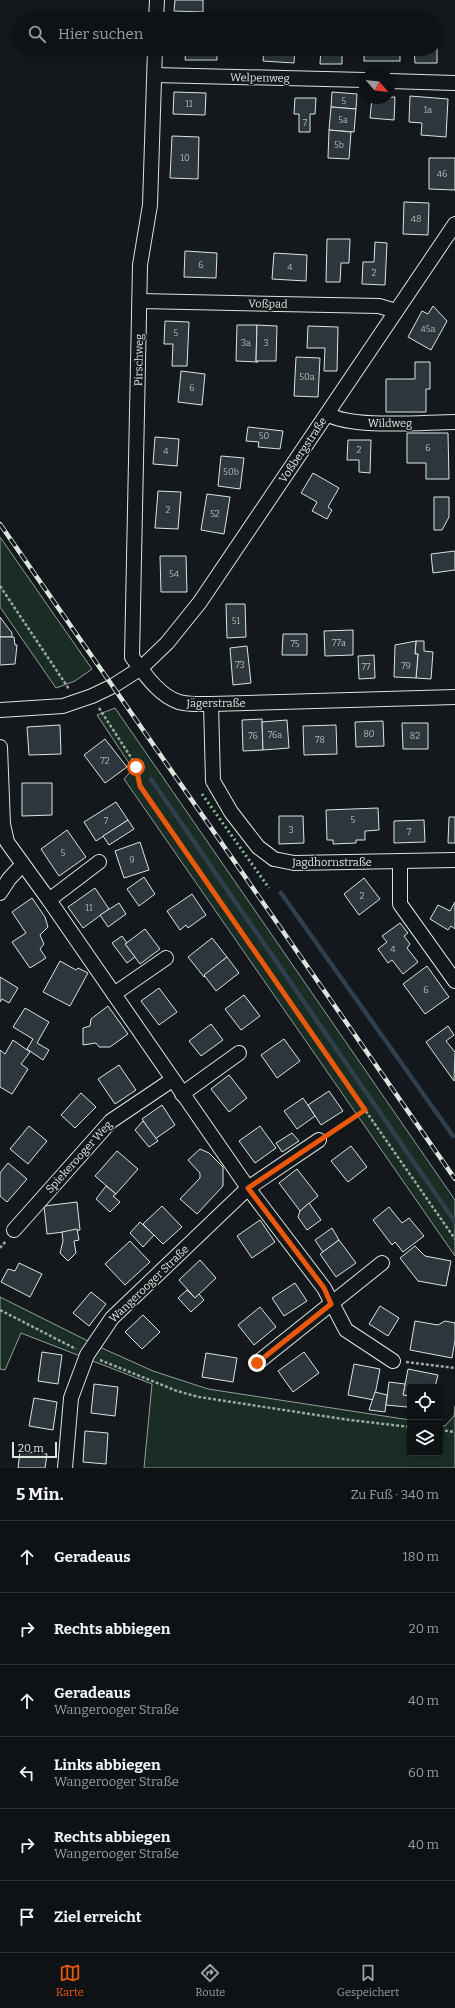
<!DOCTYPE html>
<html lang="de">
<head>
<meta charset="utf-8">
<style>
  :root { --surface:#0f1215; --page:#1d2022; --text:#f1f3f6; --muted:#9b9ea0; --line:#2f3234; --accent:#ea580c }
  body { margin:0; font-family:Bitter,serif; background:var(--page); color:var(--text) }
  .controls { position:absolute; right:12px; bottom:12px; display:grid; overflow:hidden; border-radius:4px; box-shadow:0 2px 10px #0003 }
  .controls button { width:36px; height:36px; display:grid; place-items:center; padding:0; border:0; border-bottom:1px solid var(--line); background:var(--surface); color:var(--text); font:20px sans-serif }
  .compass { position:absolute; left:359px; top:68px; width:36px; height:36px; border-radius:50%; background:var(--surface); box-shadow:0 2px 10px #0003; rotate:118deg }
  .scale { position:absolute; left:12px; bottom:10px; width:45px; box-sizing:border-box; padding-left:4px; border:2px solid #d8e6dc; border-top:0; font-size:11px; line-height:14px; white-space:nowrap; color:#d8e6dc; -webkit-text-stroke:3px #14181c; paint-order:stroke }
  .stop { position:absolute; width:12px; height:12px; margin:-9px; border:3px solid #ea580c; border-radius:50%; background:#fff }
  .stop.end { background:#ea580c; border-color:#fff; box-shadow:0 1px 4px #0008 }
  .list { margin:0; padding:0; list-style:none }
  h2 { display:flex; justify-content:space-between; align-items:center; height:52px; margin:0; padding:0 16px; font-size:17px }
  h2 small { font-size:13px; font-weight:400; color:var(--muted) }
  .list li { display:grid; grid-template-columns:26px 1fr auto; gap:12px; align-items:center; box-sizing:border-box; height:72px; padding:0 16px; border-top:1px solid var(--line) }
  .list b { display:block; font-size:15px; white-space:nowrap }
  .list p { margin:0; font-size:13px; white-space:nowrap; color:var(--muted) }
  .list em { font-size:13px; font-style:normal; color:var(--muted) }
  .icon { flex:none; width:22px; height:22px; fill:none; stroke:currentColor; stroke-width:2; stroke-linecap:round; stroke-linejoin:round }
  .map { position:relative; flex:none; width:455px; height:1468px; overflow:hidden }
  .search { position:absolute; background:var(--surface); box-shadow:0 2px 10px #0003; left:12px; right:12px; top:12px; height:44px; display:flex; align-items:center; gap:10px; box-sizing:border-box; padding:0 14px; border-radius:22px; color:var(--muted); font-size:15px }
  .sheet { height:484px; background:var(--surface) }
  nav { display:flex; justify-content:space-around; align-items:center; box-sizing:border-box; height:56px; border-top:1px solid var(--line); background:var(--surface); font-size:11px; color:var(--muted) }
  nav a { display:grid; justify-items:center; gap:2px }
  nav .on { color:var(--accent) }
  .map>svg:first-child { display:block }
  .green { fill:#1a2d24; stroke:#939e99 }
  .lines { fill:none; stroke-linecap:round; stroke-linejoin:round }
  .stream { stroke:#2f3f4d; stroke-width:4.5 }
  .building { fill:#2c363c; stroke:#d8e6dc }
  .minor-casing { stroke:#d8e6dc; stroke-width:16 }
  .path { stroke:#9da8a2; stroke-width:2.5; stroke-dasharray:3 2; stroke-linecap:butt }
  .minor { stroke:#14181c; stroke-width:14 }
  .rail-casing { stroke:#d8e6dc; stroke-width:4.5 }
  .rail { stroke:#14181c; stroke-width:3; stroke-dasharray:9; stroke-linecap:butt }
  .hedge { stroke:#8ac095; stroke-width:3; stroke-dasharray:2 3; stroke-linecap:butt }
  .route { stroke:#ea580c; stroke-width:5 }
  .labels { text-anchor:middle; dominant-baseline:central; stroke-width:3; stroke-linejoin:round; paint-order:stroke }
  .number-label { font-size:9px; fill:#adbab4 }
  .street-label { font-size:11px; fill:#d8e6dc; stroke:#14181c }
</style>
</head>
<body>
<div class="map">
<svg width="455" height="1468" viewBox="0 0 455 1468">
  <rect width="100%" height="100%" fill="#14181c"/>
  <g class="green">
    <path d="M0,537L92,669L75,681L56,688L0,607Z"/>
    <path d="M115,708L455,1200V1256L124,779L133,769L97,715Z"/>
    <path d="M0,1297L104,1349L153,1371L208,1389L410,1420V1453H440V1425L445,1426L454,1416L455,1406V1468H144L152,1384L21,1333L5,1370L0,1369Z"/>
  </g>
  <g class="lines">
    <g class="stream">
      <path d="M151,779L455,1222"/>
      <path d="M281,893L453,1136"/>
    </g>
  </g>
  <g class="building">
    <path d="M175,0H203V12L174,11Z"/>
    <path d="M437,37V63H415L414,49H436Z"/>
    <path d="M186,49H217V60H185Z"/>
    <path d="M264,49H295L294,63L263,61Z"/>
    <path d="M321,49H342V64H320Z"/>
    <rect x="364" y="49" width="36" height="12"/>
    <path d="M174,92L206,93L205,115L173,114Z"/>
    <path d="M332,92L357,94L356,109L331,107Z"/>
    <path d="M410,96L448,99L446,137L421,135L422,123L409,122Z"/>
    <path d="M395,97L394,120L370,118L372,98Z"/>
    <path d="M295,98H316L315,114H310V132H299V114H294Z"/>
    <path d="M331,107L356,109L354,132L329,130Z"/>
    <path d="M329,130L351,132L349,159L328,158Z"/>
    <path d="M172,136L199,137L198,179L170,178Z"/>
    <path d="M429,158H455V190L429,189Z"/>
    <path d="M404,202L429,203L428,235L403,234Z"/>
    <path d="M327,239H350L349,263H341L340,282H326Z"/>
    <path d="M375,242L387,243L385,285L362,284L363,262H374Z"/>
    <path d="M185,251L217,253L216,278L184,277Z"/>
    <path d="M274,253L307,255L306,281L272,279Z"/>
    <path d="M433,306L447,321L431,350L408,337L422,311L428,314Z"/>
    <path d="M165,321L189,322L187,366H172L173,344H164Z"/>
    <path d="M237,325H257L256,361L258,362L236,361Z"/>
    <path d="M257,325L277,326L276,361H256Z"/>
    <path d="M308,326L338,327L337,371H324L325,348H307Z"/>
    <path d="M296,357L320,358L318,397L294,396Z"/>
    <path d="M415,362H430V389H426V412H386V379H415Z"/>
    <path d="M181,371L205,374L202,405L178,402Z"/>
    <path d="M248,427L283,431L280,449L258,447L259,442L246,441Z"/>
    <path d="M407,433H448L449,479H426V463H407Z"/>
    <path d="M155,437L179,439L177,466L153,464Z"/>
    <path d="M348,440H371L370,473L359,472V460H347Z"/>
    <path d="M221,456L244,458L240,489L218,486Z"/>
    <path d="M313,473L339,488L328,507L332,510L327,519L312,511L317,502L301,493Z"/>
    <path d="M158,491L181,492L178,529L155,528Z"/>
    <path d="M207,494L230,497L224,534L201,530Z"/>
    <path d="M434,497H449V517L442,530H434Z"/>
    <path d="M455,551V570L433,573L431,554Z"/>
    <path d="M160,556H186L187,592H161Z"/>
    <path d="M226,604H245L246,637L227,638Z"/>
    <path d="M0,617L12,633V637H0Z"/>
    <path d="M353,630V655L325,656L324,631Z"/>
    <path d="M283,634H307V655H282Z"/>
    <path d="M0,637H14L15,645H17L15,664L0,665Z"/>
    <path d="M416,641H424V651L433,652L431,679L416,678L418,654H415Z"/>
    <path d="M416,641L415,654H418L416,678L394,677L395,645Z"/>
    <path d="M247,646L251,683L233,685L230,648Z"/>
    <path d="M374,655L375,678L359,679L358,656Z"/>
    <path d="M262,719L263,750L243,751L242,720Z"/>
    <path d="M287,720L289,748L263,750L262,722Z"/>
    <path d="M383,721L384,746L356,747L355,722Z"/>
    <path d="M402,723H428V749H403Z"/>
    <path d="M60,725L61,754L29,755L27,727Z"/>
    <path d="M336,725L337,754L304,755L303,726Z"/>
    <path d="M105,739L127,767L105,783L84,755Z"/>
    <path d="M22,783H52V815L22,816Z"/>
    <path d="M116,802L128,820L96,841L84,822Z"/>
    <path d="M378,808L379,830L365,831V840H356V843L333,844V840H327L326,810Z"/>
    <path d="M279,816H303L304,843L279,844Z"/>
    <path d="M449,817H455V843H448Z"/>
    <path d="M128,820L134,829L109,845L103,836Z"/>
    <path d="M424,820L425,842L394,843V821Z"/>
    <path d="M67,830L86,857L59,876L41,849Z"/>
    <path d="M140,842L149,870L124,878L115,851Z"/>
    <path d="M144,877L155,894L139,906L127,889Z"/>
    <path d="M364,878L380,899L359,915L344,894Z"/>
    <path d="M95,888L109,909L83,928L68,907Z"/>
    <path d="M192,894L206,915L188,928L186,925L180,930L167,911Z"/>
    <path d="M32,898L45,917L48,927L40,935L44,944L40,949L46,958L30,968L12,942L26,933L12,912Z"/>
    <path d="M455,902V929L451,926L448,930L430,919L438,905L450,911Z"/>
    <path d="M119,903L126,914L108,927L100,915Z"/>
    <path d="M400,923L408,933L404,936L410,944L407,948L418,962L403,974L392,960L388,963L378,949L387,942L382,936Z"/>
    <path d="M145,929L160,949L140,964L125,944Z"/>
    <path d="M122,936L127,943L125,944L135,957L127,963L112,943Z"/>
    <path d="M212,938L227,957L204,977L188,957Z"/>
    <path d="M227,957L239,973L216,991L204,975Z"/>
    <path d="M60,961L76,970L78,968L88,973L70,1006L43,992Z"/>
    <path d="M427,966L449,997L425,1014L403,984Z"/>
    <path d="M0,977L18,988L9,1003L2,999L0,1002Z"/>
    <path d="M159,988L177,1012L159,1025L141,1001Z"/>
    <path d="M244,995L260,1016L241,1030L225,1009Z"/>
    <path d="M108,1006L128,1034L110,1047H99L96,1043L83,1045V1028L90,1026L91,1019Z"/>
    <path d="M25,1008L49,1022L37,1043L49,1050L43,1060L27,1049L33,1039L13,1027Z"/>
    <path d="M211,1024L223,1040L201,1056L189,1041Z"/>
    <path d="M448,1026L454,1035L446,1041L455,1052L454,1081L426,1042Z"/>
    <path d="M284,1039L300,1061L277,1078L261,1055Z"/>
    <path d="M13,1040L30,1052L21,1064L28,1069L12,1094L0,1087V1050L5,1054Z"/>
    <path d="M119,1065L136,1090L115,1104L98,1079Z"/>
    <path d="M229,1075L247,1098L229,1112L211,1089Z"/>
    <path d="M329,1091L343,1111L321,1125L308,1105Z"/>
    <path d="M81,1093L96,1107L75,1128L61,1115Z"/>
    <path d="M303,1098L315,1116L297,1129L284,1111Z"/>
    <path d="M162,1105L175,1125L155,1139L142,1119Z"/>
    <path d="M143,1121L158,1141L149,1147L135,1130Z"/>
    <path d="M29,1126L47,1141L28,1164L10,1149Z"/>
    <path d="M260,1126L276,1148L255,1163L239,1141Z"/>
    <path d="M292,1133L299,1141L282,1152L276,1143Z"/>
    <path d="M351,1146L367,1167L348,1182L331,1161Z"/>
    <path d="M200,1149L209,1153L223,1167V1186L197,1214L180,1199L200,1178V1173L188,1160Z"/>
    <path d="M117,1151L138,1169L116,1194L95,1176Z"/>
    <path d="M8,1163L27,1179L7,1202L0,1196V1173Z"/>
    <path d="M297,1169L318,1196L300,1211L279,1183Z"/>
    <path d="M106,1186L116,1194L113,1196L120,1202L110,1212L96,1199Z"/>
    <path d="M77,1202L80,1230L47,1234L44,1206Z"/>
    <path d="M309,1203L321,1220L307,1230L298,1217L300,1211Z"/>
    <path d="M162,1206L182,1227L163,1244L143,1224Z"/>
    <path d="M389,1207L402,1223L409,1218L424,1236L403,1252L395,1242L392,1245L373,1220Z"/>
    <path d="M260,1220L275,1242L252,1258L237,1236Z"/>
    <path d="M140,1222L154,1235L143,1247L130,1233Z"/>
    <path d="M332,1228L339,1240L323,1252L315,1240Z"/>
    <path d="M77,1229L79,1240L74,1241L76,1253L68,1261L60,1253L63,1241L62,1232Z"/>
    <path d="M339,1240L356,1263L336,1277L320,1254Z"/>
    <path d="M130,1241L150,1262L125,1285L105,1264Z"/>
    <path d="M415,1246L425,1256L451,1261L446,1286L418,1281L400,1258Z"/>
    <path d="M200,1260L216,1278L195,1298L179,1280Z"/>
    <path d="M19,1263L42,1274L30,1297L1,1282L8,1269L15,1271Z"/>
    <path d="M295,1283L307,1301L284,1316L272,1298Z"/>
    <path d="M187,1290L195,1298L199,1294L204,1300L191,1312L178,1298Z"/>
    <path d="M91,1292L106,1304L89,1326L73,1313Z"/>
    <path d="M380,1306L399,1318L388,1336L369,1324Z"/>
    <path d="M260,1307L276,1327L254,1345L238,1325Z"/>
    <path d="M143,1315L160,1332L142,1349L125,1332Z"/>
    <path d="M415,1321L438,1325L445,1321L455,1323V1340L452,1358L410,1350Z"/>
    <path d="M42,1352L62,1355L58,1384L38,1381Z"/>
    <path d="M304,1352L319,1373L293,1392L278,1371Z"/>
    <path d="M206,1353L237,1358L233,1382L202,1377Z"/>
    <path d="M354,1364L380,1369L374,1400L348,1395Z"/>
    <path d="M408,1369L438,1375L435,1387H410V1396L403,1395Z"/>
    <path d="M389,1382L405,1384L403,1395L410,1396L407,1407L386,1405Z"/>
    <path d="M94,1384L118,1387L115,1416L91,1413Z"/>
    <path d="M375,1392L387,1395L385,1412L369,1410Z"/>
    <path d="M34,1398L57,1402L53,1430L29,1426Z"/>
    <path d="M85,1431L108,1433L106,1464L83,1462Z"/>
    <path d="M20,1451L47,1454L45,1468H18Z"/>
  </g>
  <g class="lines">
    <g class="minor-casing">
      <g id="minor">
        <path d="M156,19L157,0"/>
        <path d="M155,49L150,205L140,265L132,657C144,673 159,696 179,702C189,705 201,704 211,704L455,697"/>
        <path d="M155,75L365,80"/>
        <path d="M389,81L455,83"/>
        <path d="M140,301L379,306L396,311"/>
        <path d="M327,414C353,429 423,422 455,422"/>
        <path d="M211,704L213,781L231,812L258,847L274,859L294,863L455,860"/>
        <path d="M0,710L63,706L92,696L113,686L141,668L167,643L200,602L455,224"/>
        <path d="M0,747L3,824L7,842L49,900L248,1188L112,1318L87,1355L71,1398L65,1468"/>
        <path d="M400,861V904L455,981"/>
        <path d="M0,893L9,879L22,865"/>
        <path d="M49,900L99,862"/>
        <path d="M114,994L166,958"/>
        <path d="M182,1094L239,1053"/>
        <path d="M319,1140L248,1188L324,1288L346,1330L393,1361"/>
        <path d="M14,1230L111,1121L172,1080"/>
        <path d="M257,1363L382,1263"/>
      </g>
    </g>
    <g class="path">
      <path d="M0,586L69,689"/>
      <path d="M99,708L132,759L135,767L139,786L455,1239"/>
      <path d="M330,1132L365,1110"/>
      <path d="M0,1248L6,1241"/>
      <path d="M0,1310L76,1349"/>
      <path d="M100,1360L177,1391L199,1397L350,1420L410,1427"/>
      <path d="M406,1362L455,1368"/>
      <path d="M440,1430L455,1432"/>
    </g>
    <use href="#minor" class="minor"/>
    <g class="rail-casing">
      <path id="rail" d="M0,524L455,1179"/>
    </g>
    <use href="#rail" class="rail"/>
    <path class="hedge" d="M202,794L269,888"/>
  </g>
  <g class="lines">
    <path class="route" d="M136,767L140,786L365,1110L248,1188L324,1288L331,1304L257,1363"/>
  </g>
  <g class="labels">
    <g class="number-label">
      <text x="344" y="101">5</text>
      <text x="189" y="104">11</text>
      <text x="428" y="110">1a</text>
      <text x="343" y="120">5a</text>
      <text x="305" y="123">7</text>
      <text x="339" y="145">5b</text>
      <text x="185" y="158">10</text>
      <text x="442" y="174">46</text>
      <text x="416" y="219">48</text>
      <text x="201" y="265">6</text>
      <text x="290" y="267">4</text>
      <text x="374" y="273">2</text>
      <text x="428" y="329">45a</text>
      <text x="176" y="333">5</text>
      <text x="246" y="343">3a</text>
      <text x="266" y="343">3</text>
      <text x="307" y="377">50a</text>
      <text x="192" y="388">6</text>
      <text x="264" y="436">50</text>
      <text x="428" y="448">6</text>
      <text x="359" y="450">2</text>
      <text x="166" y="451">4</text>
      <text x="231" y="472">50b</text>
      <text x="168" y="510">2</text>
      <text x="215" y="514">52</text>
      <text x="174" y="574">54</text>
      <text x="236" y="621">51</text>
      <text x="339" y="643">77a</text>
      <text x="295" y="644">75</text>
      <text x="240" y="665">73</text>
      <text x="406" y="666">79</text>
      <text x="366" y="667">77</text>
      <text x="369" y="734">80</text>
      <text x="275" y="735">76a</text>
      <text x="253" y="736">76</text>
      <text x="415" y="736">82</text>
      <text x="320" y="740">78</text>
      <text x="105" y="761">72</text>
      <text x="353" y="820">5</text>
      <text x="106" y="821">7</text>
      <text x="291" y="830">3</text>
      <text x="409" y="832">7</text>
      <text x="63" y="853">5</text>
      <text x="132" y="860">9</text>
      <text x="362" y="896">2</text>
      <text x="89" y="908">11</text>
      <text x="393" y="949">4</text>
      <text x="426" y="990">6</text>
    </g>
    <g class="street-label">
      <text transform="translate(260 78) rotate(1)">Welpenweg</text>
      <text transform="translate(268 304) rotate(1)">Voßpad</text>
      <text transform="translate(139 360) rotate(-89)">Pirschweg</text>
      <text x="390" y="423">Wildweg</text>
      <text transform="translate(303 450) rotate(-56)">Voßbergstraße</text>
      <text x="216" y="703">Jägerstraße</text>
      <text x="332" y="862">Jagdhornstraße</text>
      <text transform="translate(79 1157) rotate(-48)">Spiekerooger Weg</text>
      <text transform="translate(149 1284) rotate(-44)">Wangerooger Straße</text>
    </g>
  </g>
</svg>
<div class="controls">
<button><svg class="icon" aria-label="locate" viewBox="0 0 24 24"><circle cx="12" cy="12" r="6"/><path d="M12 2v4M12 18v4M2 12h4M18 12h4"/></svg></button>
<button><svg class="icon" aria-label="layers" viewBox="0 0 24 24"><path d="M12 4l9 5-9 5-9-5zM3 14l9 5 9-5"/></svg></button>
</div>
<svg class="compass" viewBox="-18 -18 36 36"><path d="M0-13l5 13h-10z" fill="#e53935"/><path d="M0 13l5-13h-10z" fill="#9b9ea0"/></svg>
<div class="scale">20 m</div>
<div class="stop" style="left:136px;top:767px"></div>
<div class="stop end" style="left:257px;top:1363px"></div>
<div class="search"><svg class="icon" aria-label="search" viewBox="0 0 24 24"><circle cx="10" cy="10" r="6"/><path d="M15 15l6 6"/></svg>Hier suchen</div>
</div>
<section class="sheet">
<h2>5 Min.<small>Zu Fuß · 340 m</small></h2>
<ul class="list">
<li><svg class="icon" aria-label="ahead" viewBox="0 0 24 24"><path d="M12 20V5M6 11l6-6 6 6"/></svg><div><b>Geradeaus</b></div><em>180 m</em></li>
<li><svg class="icon" aria-label="right" viewBox="0 0 24 24"><path d="M7 20v-9h11M14 6l5 5-5 5"/></svg><div><b>Rechts abbiegen</b></div><em>20 m</em></li>
<li><svg class="icon" aria-label="ahead" viewBox="0 0 24 24"><path d="M12 20V5M6 11l6-6 6 6"/></svg><div><b>Geradeaus</b><p>Wangerooger Straße</p></div><em>40 m</em></li>
<li><svg class="icon" aria-label="left" viewBox="0 0 24 24"><path d="M17 20v-9H6M10 6l-5 5 5 5"/></svg><div><b>Links abbiegen</b><p>Wangerooger Straße</p></div><em>60 m</em></li>
<li><svg class="icon" aria-label="right" viewBox="0 0 24 24"><path d="M7 20v-9h11M14 6l5 5-5 5"/></svg><div><b>Rechts abbiegen</b><p>Wangerooger Straße</p></div><em>40 m</em></li>
<li><svg class="icon" aria-label="arrive" viewBox="0 0 24 24"><path d="M6 21V4h12l-3 4 3 4H6"/></svg><div><b>Ziel erreicht</b></div></li>
</ul>
</section>
<nav>
<a class="on"><svg class="icon" aria-label="map" viewBox="0 0 24 24"><path d="M3 6l6-2 6 2 6-2v14l-6 2-6-2-6 2zM9 4v14M15 6v14"/></svg>Karte</a>
<a><svg class="icon" aria-label="directions" viewBox="0 0 24 24"><path d="M12 3l9 9-9 9-9-9zM9 14v-3h6M13 9l2 2-2 2"/></svg>Route</a>
<a><svg class="icon" aria-label="saved" viewBox="0 0 24 24"><path d="M7 4h10v16l-5-4-5 4z"/></svg>Gespeichert</a>
</nav>
</body>
</html>
